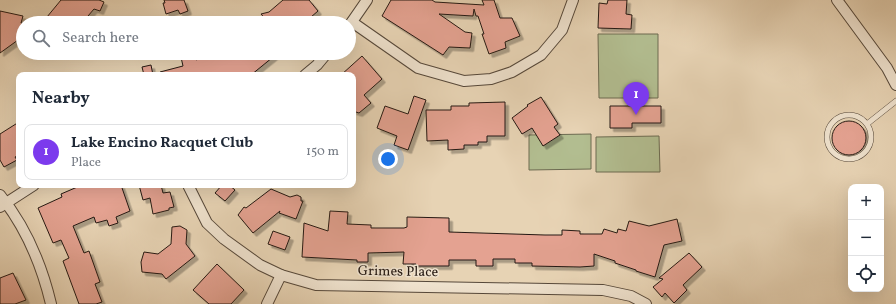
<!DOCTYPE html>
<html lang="en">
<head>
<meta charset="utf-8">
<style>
  :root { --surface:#fff; --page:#f6f6f7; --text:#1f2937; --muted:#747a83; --line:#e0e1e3; --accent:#7c3aed }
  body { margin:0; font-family:Vollkorn,serif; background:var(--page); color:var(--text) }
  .controls { position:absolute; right:12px; bottom:12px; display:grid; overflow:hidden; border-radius:8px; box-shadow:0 4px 16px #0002 }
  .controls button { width:36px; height:36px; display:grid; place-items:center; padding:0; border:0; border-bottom:1px solid var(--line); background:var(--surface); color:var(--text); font:20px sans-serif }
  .you { position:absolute; left:388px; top:159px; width:14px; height:14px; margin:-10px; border:3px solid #fff; border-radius:50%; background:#1a73e8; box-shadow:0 0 0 6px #1a73e833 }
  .badge { display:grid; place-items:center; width:26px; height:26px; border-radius:50%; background:var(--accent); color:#fff; font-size:13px; font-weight:700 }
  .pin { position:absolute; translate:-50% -33px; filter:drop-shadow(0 1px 2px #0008) }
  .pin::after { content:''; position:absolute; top:21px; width:14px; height:12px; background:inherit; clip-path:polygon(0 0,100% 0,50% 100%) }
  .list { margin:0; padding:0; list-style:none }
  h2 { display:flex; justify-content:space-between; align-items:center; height:52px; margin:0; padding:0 16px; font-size:17px }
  h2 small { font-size:13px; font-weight:400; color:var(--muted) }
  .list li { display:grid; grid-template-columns:26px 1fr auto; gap:12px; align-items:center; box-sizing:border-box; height:56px; margin:0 8px 8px; padding:0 8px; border:1px solid var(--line); border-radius:8px }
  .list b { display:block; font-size:15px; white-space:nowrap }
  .list p { margin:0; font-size:13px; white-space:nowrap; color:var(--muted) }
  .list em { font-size:13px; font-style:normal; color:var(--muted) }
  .icon { flex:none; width:22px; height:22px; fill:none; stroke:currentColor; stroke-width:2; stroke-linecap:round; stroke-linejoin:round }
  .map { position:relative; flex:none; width:896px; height:304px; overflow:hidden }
  .search { position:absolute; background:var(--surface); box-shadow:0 4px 16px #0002; left:16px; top:16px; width:340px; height:44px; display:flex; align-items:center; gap:10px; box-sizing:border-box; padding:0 14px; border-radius:22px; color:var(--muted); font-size:15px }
  .panel { position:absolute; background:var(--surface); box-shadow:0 4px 16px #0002; left:16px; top:72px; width:340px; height:116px; border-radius:8px }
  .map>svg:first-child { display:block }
  .pitch { fill:#b2bd90; stroke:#6c6b51 }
  .building { fill:#e4a291; stroke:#251912; filter:url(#shadow) }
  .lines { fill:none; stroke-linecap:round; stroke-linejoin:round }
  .lane-casing { stroke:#56483a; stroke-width:6 }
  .street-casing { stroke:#56483a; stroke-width:12 }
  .lane { stroke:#efe2ce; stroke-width:5 }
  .street { stroke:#efe2ce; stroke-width:10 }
  .labels { text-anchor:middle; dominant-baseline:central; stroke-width:3; stroke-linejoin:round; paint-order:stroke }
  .street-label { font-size:14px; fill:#251912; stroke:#efe2ce }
</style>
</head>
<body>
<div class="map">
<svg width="896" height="304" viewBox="0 0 896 304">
  <defs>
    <filter id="shadow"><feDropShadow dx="3.5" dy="3.5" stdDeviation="0" flood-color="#0004"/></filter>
  </defs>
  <rect width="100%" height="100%" fill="#e7d3b4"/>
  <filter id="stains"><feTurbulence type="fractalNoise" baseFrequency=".005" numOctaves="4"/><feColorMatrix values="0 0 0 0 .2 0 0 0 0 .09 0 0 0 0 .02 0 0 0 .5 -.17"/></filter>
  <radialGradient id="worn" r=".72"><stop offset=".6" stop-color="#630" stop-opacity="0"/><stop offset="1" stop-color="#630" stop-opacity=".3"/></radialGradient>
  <g class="pitch">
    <path d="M598,34H658V98H599Z"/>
    <path d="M591,134V169L529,170V135Z"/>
    <path d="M659,136L660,172H596V137Z"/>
  </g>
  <g class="building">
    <path d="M61,0H99L104,2L100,11L94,9L82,23H42Z"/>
    <path d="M164,0H184L188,11L180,14L178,10L166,14L163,3H165Z"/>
    <path d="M283,0H309L318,11L304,23H269L261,14L269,12Z"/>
    <path d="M391,0H432L435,2L484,5L482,0H494L500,18H512L520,36L505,42L506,48L489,54L482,34H484L478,16H476L474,9L473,16L439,14L465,32L472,33L470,48L449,47L443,55L382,16Z"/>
    <path d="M608,0H627L626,14L632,15L631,29L598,28L599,3L607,4Z"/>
    <path d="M0,11L23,16L21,23H23V41L18,40L0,53Z"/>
    <path d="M180,53H195L196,60L211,53H278L251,75H160V72L183,66Z"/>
    <path d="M362,56L382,79L364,95L371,103L359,113L353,111V75H341Z"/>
    <path d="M151,65L153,75H144L142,67Z"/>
    <path d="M414,96L426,100L408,150L394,145L397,136L377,128L385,106L408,114Z"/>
    <path d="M541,97L558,124L554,127L560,135L543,146L532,128L522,134L512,118L528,106L527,105Z"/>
    <path d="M505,102V136H487V142H478V145H464V149L448,150V140L427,141L426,110H451V106H469V103Z"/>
    <path d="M610,106H661V123H632V128H610Z"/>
    <circle cx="849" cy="138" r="17"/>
    <path d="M19,122V155L15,157L17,160L4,167L0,160V134Z"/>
    <path d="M82,185H121L130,211L116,217L118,223L109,226L107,220L96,223L94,217L73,226L84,253L89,251L100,282L95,284L102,302L96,304H79L63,261L69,258L61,240L53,243L38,208L62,197L61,194Z"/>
    <path d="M139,185H161L163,193L170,192L174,207L169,208V210L153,214L150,198L143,200Z"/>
    <path d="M222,185H229L235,190L225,201L215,193Z"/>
    <path d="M271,189L290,197L297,195L301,197V201H303L296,219L279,213L280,211L253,233L238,215L244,207L246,208Z"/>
    <path d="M330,211L348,212L347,224L371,225V228H404L407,227V217L449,218V232L545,235H562V230L580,231V234H602L604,229L617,233L618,229L626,231L629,221L649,226L677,219L682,241L664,245L655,277L636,271V270L615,263V261L594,254V266L580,267L532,266V263H515V259H493V266H476V260H449V266H416V264H403L404,252L368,253V262H357V260L302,257L304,223L328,231Z"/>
    <path d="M180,226L187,230L186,244L195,256L166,279L162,274L142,272L141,262L144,252L158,254L171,244L172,227Z"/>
    <path d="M273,231L290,237L285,250L268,244Z"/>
    <path d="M689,253L702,267L683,285L687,290L674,303L665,293L662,297L653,287L663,279L659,278Z"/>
    <path d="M217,264L244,290L231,304H209L193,290Z"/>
    <path d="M13,273L26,300L15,304H0V278Z"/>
  </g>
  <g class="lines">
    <g class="lane-casing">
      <g id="lane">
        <circle cx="849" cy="137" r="22"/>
        <path d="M867,124L896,101"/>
      </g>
    </g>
    <g class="street-casing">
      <g id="street">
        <path d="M837,0L887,68L896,85"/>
        <path d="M352,22L418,68L464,81L491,79L512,72L541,55L562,30L573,0"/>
        <path d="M349,26L367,0"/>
        <path d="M305,75L317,65L327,53"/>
        <path d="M188,185L207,223L224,239L260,265L281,275L316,285L603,290L631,296L646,304"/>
        <path d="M0,195C25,226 42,266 51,304"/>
        <path d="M0,207L34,185"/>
        <path d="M267,304L281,275"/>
      </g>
    </g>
    <use href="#lane" class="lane"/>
    <use href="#street" class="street"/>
  </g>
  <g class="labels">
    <g class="street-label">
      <text transform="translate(398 272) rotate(1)">Grimes Place</text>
    </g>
  </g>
  <rect width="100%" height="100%" filter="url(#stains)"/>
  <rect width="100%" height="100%" fill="url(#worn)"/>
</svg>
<div class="controls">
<button>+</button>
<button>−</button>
<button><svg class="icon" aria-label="locate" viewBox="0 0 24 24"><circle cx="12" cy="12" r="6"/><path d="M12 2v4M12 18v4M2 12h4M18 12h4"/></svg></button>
</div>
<div class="you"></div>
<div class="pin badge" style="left:636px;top:115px">1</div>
<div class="search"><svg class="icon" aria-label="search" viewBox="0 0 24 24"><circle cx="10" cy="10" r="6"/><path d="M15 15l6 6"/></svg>Search here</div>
<section class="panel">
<h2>Nearby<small></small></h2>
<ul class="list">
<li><span class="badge">1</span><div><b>Lake Encino Racquet Club</b><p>Place</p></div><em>150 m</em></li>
</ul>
</section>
</div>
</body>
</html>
